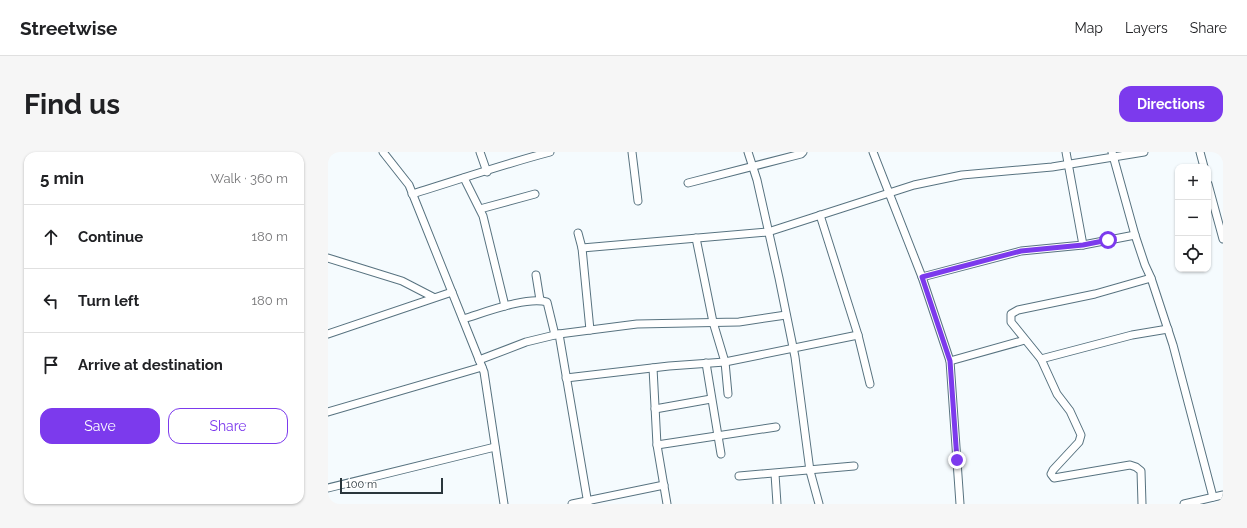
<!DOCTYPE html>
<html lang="en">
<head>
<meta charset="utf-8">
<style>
  :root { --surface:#fff; --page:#f6f6f6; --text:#202124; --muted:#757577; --line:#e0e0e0; --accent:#7c3aed }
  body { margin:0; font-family:Raleway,sans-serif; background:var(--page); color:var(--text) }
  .controls { position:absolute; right:12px; top:12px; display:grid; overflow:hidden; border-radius:8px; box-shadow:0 1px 3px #0004 }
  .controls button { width:36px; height:36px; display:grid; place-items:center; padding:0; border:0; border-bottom:1px solid var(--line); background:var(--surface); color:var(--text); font:20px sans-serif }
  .scale { position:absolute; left:12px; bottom:10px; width:103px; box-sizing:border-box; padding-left:4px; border:2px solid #2a363c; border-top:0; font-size:11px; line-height:14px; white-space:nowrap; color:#2a363c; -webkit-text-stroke:3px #fff; paint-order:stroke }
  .stop { position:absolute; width:12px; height:12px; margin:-9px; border:3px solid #7c3aed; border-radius:50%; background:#fff }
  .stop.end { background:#7c3aed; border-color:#fff; box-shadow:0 1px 4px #0008 }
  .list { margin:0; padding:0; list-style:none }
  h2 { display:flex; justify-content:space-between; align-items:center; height:52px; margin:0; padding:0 16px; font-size:17px }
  h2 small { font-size:13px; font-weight:400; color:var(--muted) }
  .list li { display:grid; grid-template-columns:26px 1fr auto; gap:12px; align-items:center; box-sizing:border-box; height:64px; padding:0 16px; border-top:1px solid var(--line) }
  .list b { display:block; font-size:15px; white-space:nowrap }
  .list em { font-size:13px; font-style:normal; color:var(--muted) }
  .actions { display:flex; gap:8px; padding:12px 16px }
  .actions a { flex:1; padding:9px 0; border:1px solid var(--accent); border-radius:12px; text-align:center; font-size:14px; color:var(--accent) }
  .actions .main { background:var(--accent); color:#fff }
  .icon { flex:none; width:22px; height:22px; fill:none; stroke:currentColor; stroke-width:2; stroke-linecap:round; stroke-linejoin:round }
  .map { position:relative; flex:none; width:895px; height:352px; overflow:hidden; border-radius:12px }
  header { display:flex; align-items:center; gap:24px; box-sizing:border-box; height:56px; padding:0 20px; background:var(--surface); border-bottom:1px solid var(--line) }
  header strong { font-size:19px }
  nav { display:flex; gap:22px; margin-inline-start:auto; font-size:14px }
  .intro { display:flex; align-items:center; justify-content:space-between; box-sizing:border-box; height:96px; padding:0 24px }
  h1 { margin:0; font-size:28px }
  .button { padding:10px 18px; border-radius:12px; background:var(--accent); color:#fff; font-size:14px; font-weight:700 }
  main { display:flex; gap:24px; padding:0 24px }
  aside { flex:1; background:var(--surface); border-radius:12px; box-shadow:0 1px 3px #0004 }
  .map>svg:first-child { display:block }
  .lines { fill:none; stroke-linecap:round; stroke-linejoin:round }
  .street-casing { stroke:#587380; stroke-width:9 }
  .street { stroke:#fff; stroke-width:7 }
  .route { stroke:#7c3aed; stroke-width:5 }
</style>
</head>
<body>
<header>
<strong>Streetwise</strong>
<nav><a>Map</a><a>Layers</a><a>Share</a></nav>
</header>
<div class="intro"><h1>Find us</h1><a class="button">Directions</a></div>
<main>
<aside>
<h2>5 min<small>Walk · 360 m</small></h2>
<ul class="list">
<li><svg class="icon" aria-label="ahead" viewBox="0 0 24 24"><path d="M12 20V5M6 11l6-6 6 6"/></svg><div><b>Continue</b></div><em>180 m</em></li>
<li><svg class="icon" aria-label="left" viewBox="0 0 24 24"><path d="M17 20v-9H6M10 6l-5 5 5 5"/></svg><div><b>Turn left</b></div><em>180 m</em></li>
<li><svg class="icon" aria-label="arrive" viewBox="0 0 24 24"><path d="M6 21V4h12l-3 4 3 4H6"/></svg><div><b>Arrive at destination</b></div></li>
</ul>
<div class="actions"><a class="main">Save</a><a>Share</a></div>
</aside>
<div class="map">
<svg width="895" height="352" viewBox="0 0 895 352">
  <rect width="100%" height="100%" fill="#f5fbfe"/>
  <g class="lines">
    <g class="street-casing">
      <g id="street">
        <path d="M55,0L81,33L156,220L176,352"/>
        <path d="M152,0L159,20"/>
        <path d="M304,0L310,49"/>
        <path d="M420,0L429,28L451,126L467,205L482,319L491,352"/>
        <path d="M545,0L594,125L622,209L632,352"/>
        <path d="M738,0L755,93"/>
        <path d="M784,0L807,83L817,113L823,126L845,193L885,345"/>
        <path d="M872,0L876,15"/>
        <path d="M136,26L155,64L177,154"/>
        <path d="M360,31L473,2L475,0"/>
        <path d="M880,32L895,87"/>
        <path d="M84,42C130,28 176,12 222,0"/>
        <path d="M152,57L207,42"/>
        <path d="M492,63L530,183L542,232"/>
        <path d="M250,81L254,96L262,178"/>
        <path d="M368,86L385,170L397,210L400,242"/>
        <path d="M254,96L440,80L586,33L634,23L724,15L816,0"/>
        <path d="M0,106L74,129L105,145"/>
        <path d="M208,123L212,148"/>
        <path d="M594,125L693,99L755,93L807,83"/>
        <path d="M135,167C156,161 198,144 219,150L227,183"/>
        <path d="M0,182L124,140"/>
        <path d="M231,182L260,352"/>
        <path d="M713,207L804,183L840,177"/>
        <path d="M151,208L198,190L231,182L309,172L411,170L458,163"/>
        <path d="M622,209L697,188"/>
        <path d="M378,211L393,302"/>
        <path d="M325,216L329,293L339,352"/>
        <path d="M238,226L341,214L397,210L530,183"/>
        <path d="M327,257L383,247"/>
        <path d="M0,260L154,215"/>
        <path d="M329,293L448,275"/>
        <path d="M447,322L449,352"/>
        <path d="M411,324L526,314"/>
        <path d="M0,336L167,295"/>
        <path d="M244,352L336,333"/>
        <path d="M814,352L813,319L808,315L802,313L726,326L723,322L725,318L751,290L753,283L742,259L729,242L713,207L683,170V162L690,158L767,142L823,126"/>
        <path d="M856,352L895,343"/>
      </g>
    </g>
    <use href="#street" class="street"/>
  </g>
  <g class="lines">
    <path class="route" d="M629,308L622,209L594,125L693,99L755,93L780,88"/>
  </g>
</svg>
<div class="controls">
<button>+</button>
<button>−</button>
<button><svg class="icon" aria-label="locate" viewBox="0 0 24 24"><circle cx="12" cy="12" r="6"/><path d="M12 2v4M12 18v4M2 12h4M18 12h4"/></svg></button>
</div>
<div class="scale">100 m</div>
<div class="stop" style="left:780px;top:88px"></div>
<div class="stop end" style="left:629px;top:308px"></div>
</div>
</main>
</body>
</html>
